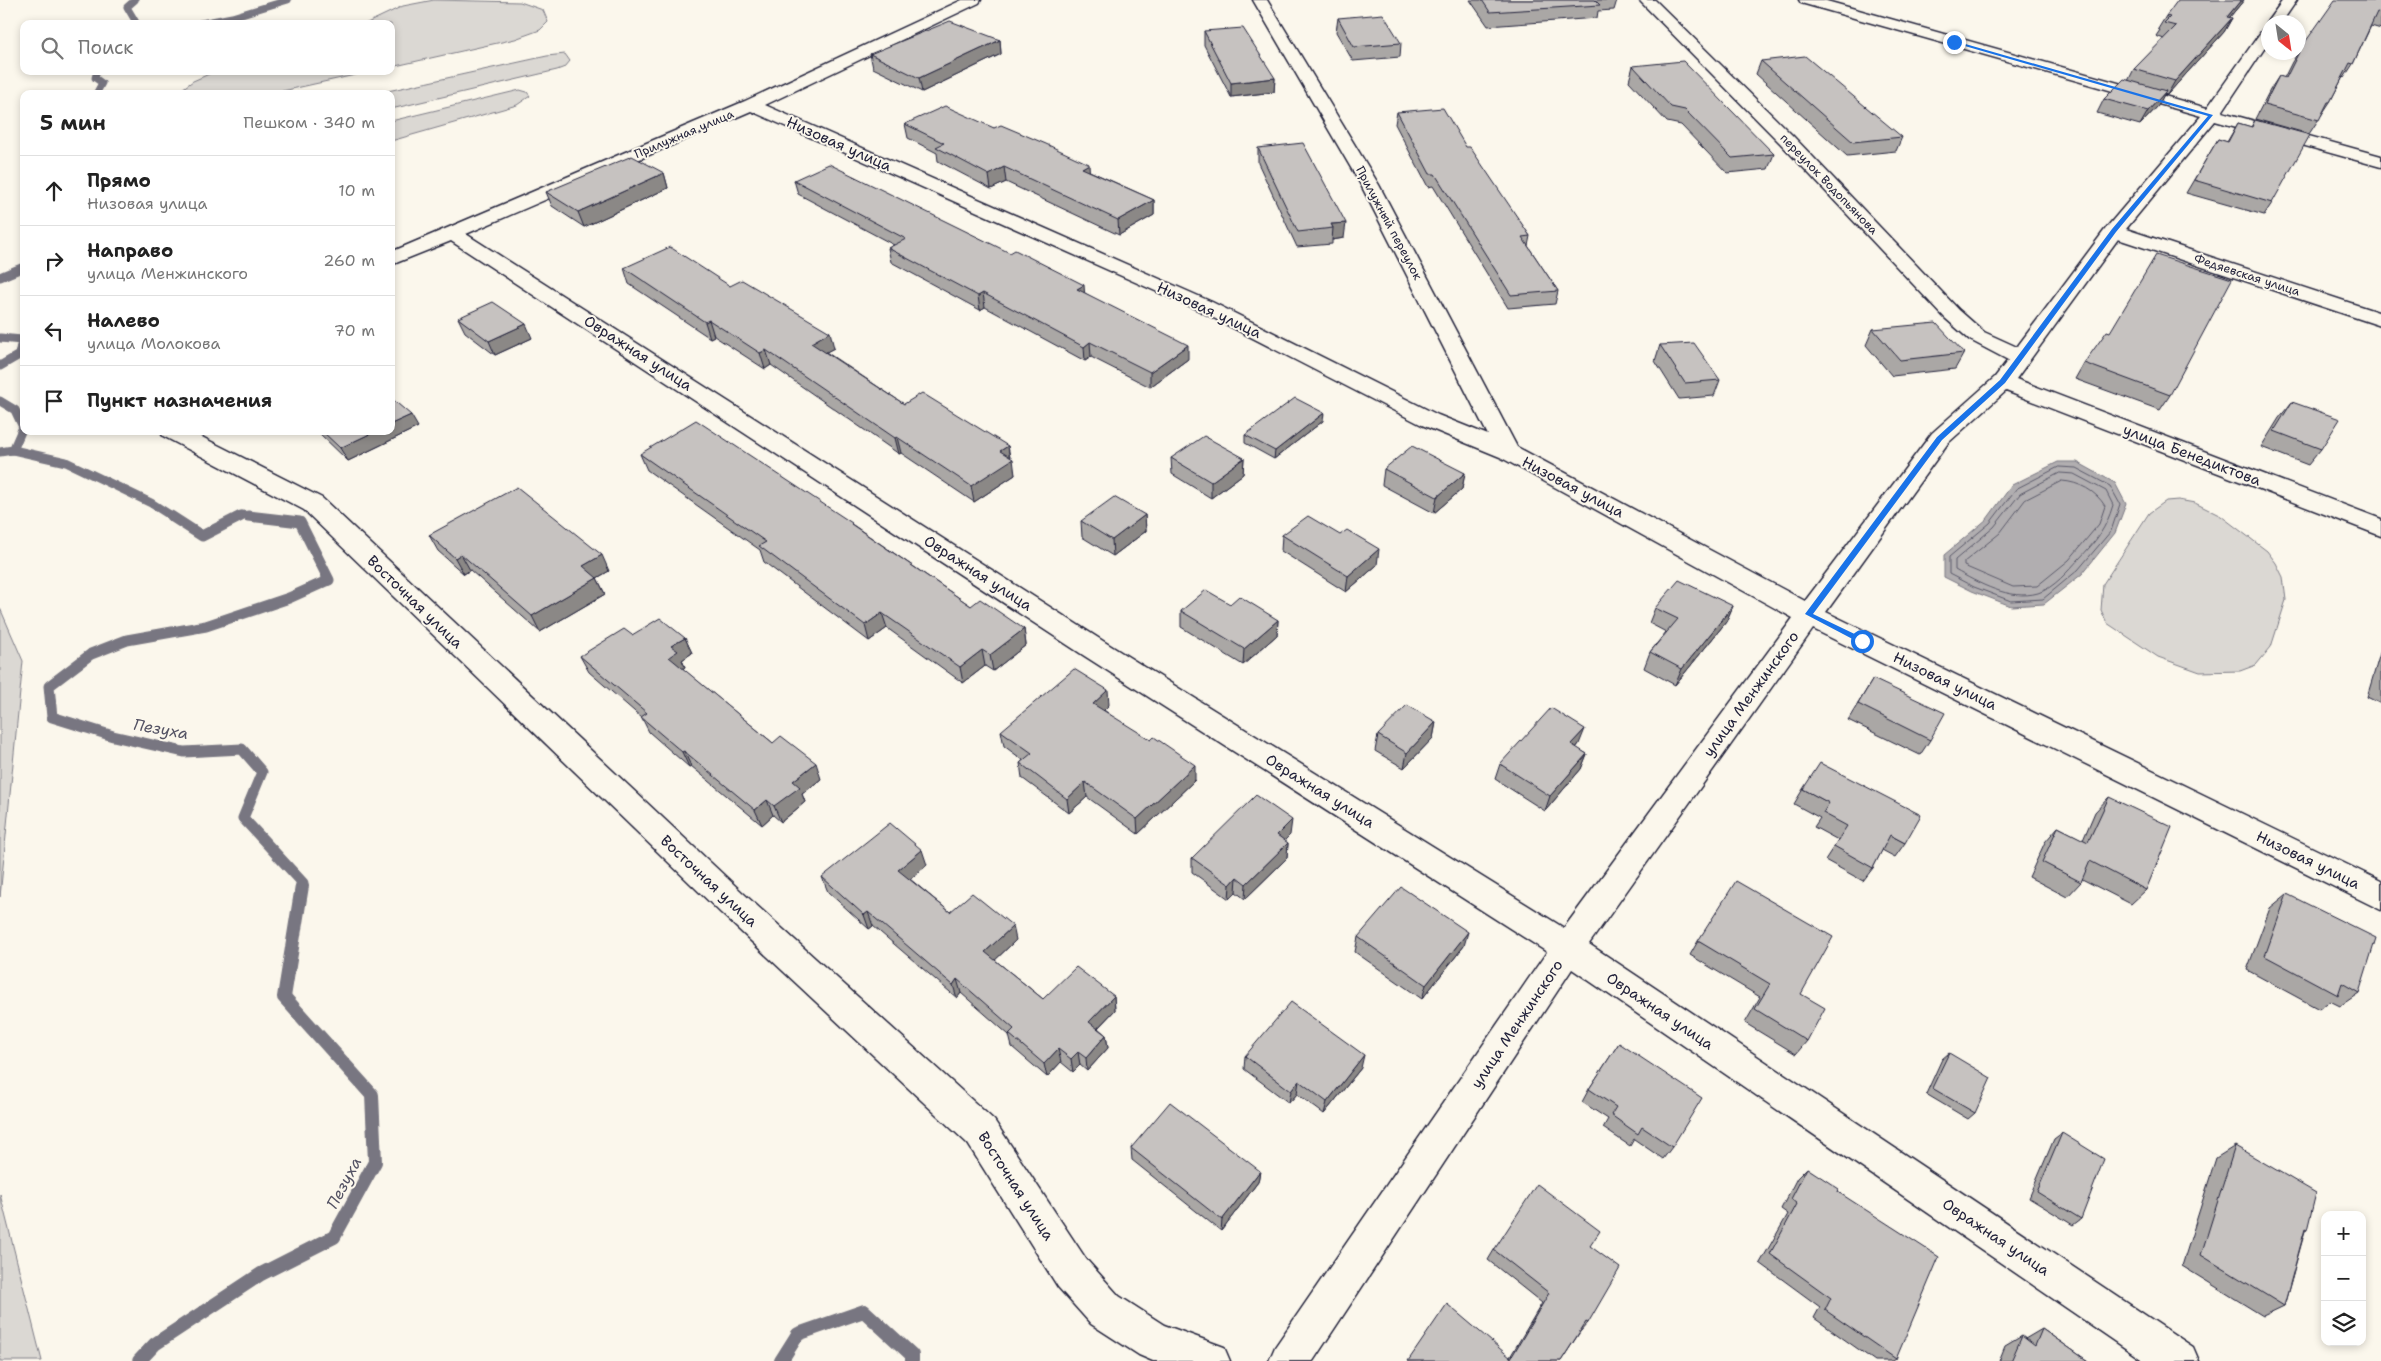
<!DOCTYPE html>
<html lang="ru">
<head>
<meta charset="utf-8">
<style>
  :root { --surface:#fff; --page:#f6f6f6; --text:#222; --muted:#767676; --line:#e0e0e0 }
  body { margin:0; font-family:"Shantell Sans",sans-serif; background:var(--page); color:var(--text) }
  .controls { position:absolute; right:15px; bottom:15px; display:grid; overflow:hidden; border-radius:10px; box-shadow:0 2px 8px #0003 }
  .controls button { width:45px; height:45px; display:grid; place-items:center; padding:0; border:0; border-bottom:1px solid var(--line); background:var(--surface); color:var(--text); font:25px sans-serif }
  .compass { position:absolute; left:2261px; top:15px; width:45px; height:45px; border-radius:50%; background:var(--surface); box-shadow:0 2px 8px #0003; rotate:150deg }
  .stop { position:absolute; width:15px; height:15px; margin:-11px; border:4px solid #1a73e8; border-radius:50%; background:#fff }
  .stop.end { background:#1a73e8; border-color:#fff; box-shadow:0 1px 5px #0008 }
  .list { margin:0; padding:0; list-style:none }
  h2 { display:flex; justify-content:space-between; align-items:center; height:65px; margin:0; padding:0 20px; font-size:21px }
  h2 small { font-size:16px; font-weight:400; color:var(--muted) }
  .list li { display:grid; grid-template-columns:32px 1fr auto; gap:15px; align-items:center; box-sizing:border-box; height:70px; padding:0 20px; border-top:1px solid var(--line) }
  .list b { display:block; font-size:19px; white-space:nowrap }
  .list p { margin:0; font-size:16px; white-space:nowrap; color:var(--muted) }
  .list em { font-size:16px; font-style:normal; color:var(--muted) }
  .icon { flex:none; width:28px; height:28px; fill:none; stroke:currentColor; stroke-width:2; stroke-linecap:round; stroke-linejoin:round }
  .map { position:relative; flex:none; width:2381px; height:1361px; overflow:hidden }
  .search { position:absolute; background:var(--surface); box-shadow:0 2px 8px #0003; left:20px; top:20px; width:375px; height:55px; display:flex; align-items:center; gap:12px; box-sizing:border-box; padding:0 18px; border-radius:10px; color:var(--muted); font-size:19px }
  .panel { position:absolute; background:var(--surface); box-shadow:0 2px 8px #0003; left:20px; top:90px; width:375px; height:345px; border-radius:10px }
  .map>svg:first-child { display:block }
  .green { fill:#dbd8d3; stroke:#7e7d87 }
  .water { fill:#b1aeb0; stroke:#787681 }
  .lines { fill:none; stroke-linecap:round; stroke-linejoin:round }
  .shore { stroke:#5b5a6a; stroke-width:1 }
  .stream-far3 { stroke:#787681; stroke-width:7 }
  .stream-far2 { stroke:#787681; stroke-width:9 }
  .stream-far1 { stroke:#787681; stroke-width:11 }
  .stream { stroke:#787681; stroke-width:14 }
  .street-casing { stroke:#22223b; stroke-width:3 }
  .street { fill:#fbf7ec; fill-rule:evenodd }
  .wall { fill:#aaa7a5; stroke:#22223b }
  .shaded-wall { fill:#8b8886; stroke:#22223b }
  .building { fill:#c6c2c0; stroke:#22223b }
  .route { fill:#1a73e8 }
  .labels { text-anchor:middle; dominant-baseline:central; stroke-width:4; stroke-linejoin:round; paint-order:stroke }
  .far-street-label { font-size:12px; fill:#22223b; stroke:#fbf7ec }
  .street-label { font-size:15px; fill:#22223b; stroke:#fbf7ec }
  .water-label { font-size:16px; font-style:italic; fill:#545364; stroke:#fbf7ec }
</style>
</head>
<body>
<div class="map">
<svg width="2381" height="1361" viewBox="0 0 2381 1361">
  <rect width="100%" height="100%" fill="#fbf7ec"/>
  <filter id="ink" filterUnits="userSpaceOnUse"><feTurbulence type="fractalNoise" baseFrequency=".02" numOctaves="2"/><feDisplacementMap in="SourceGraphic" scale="10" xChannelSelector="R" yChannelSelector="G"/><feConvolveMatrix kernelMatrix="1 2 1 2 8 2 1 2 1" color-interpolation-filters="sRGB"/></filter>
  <g filter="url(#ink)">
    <g class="green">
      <path d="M434,0L520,2L543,10L548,22L540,30L515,39L391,67V24H365L403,6Z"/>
      <path d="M565,54L570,61L565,67L557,70L391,109V94H374L547,56Z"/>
      <path d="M216,71H373L269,94H175L193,81Z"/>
      <path d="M520,90L527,92L530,96L517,105L391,141V121Z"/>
      <path d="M2178,500L2195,503L2221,516L2267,551L2276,563L2283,577L2286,600L2271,647L2256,665L2240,671L2200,672L2158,657L2107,623L2101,610L2103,584L2149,513L2166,501Z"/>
      <path d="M0,608L23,661L0,897Z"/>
      <path d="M0,1194L42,1361H0Z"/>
    </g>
    <path class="water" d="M2058,462H2077L2115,483L2126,504L2115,533L2082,574L2044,604L2011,606L1972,591L1944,577V555L1987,519L2012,485Z"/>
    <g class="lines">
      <g class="shore">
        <path d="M2059,467L2076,468L2110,486L2120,504L2111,531L2078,570L2043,599L2011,601L1974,587L1949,574V557L1990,523L2016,489Z"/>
        <path d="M2060,473L2074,474L2106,491L2113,505C2106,529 2096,541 2079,559C2068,571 2054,588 2038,593C2010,601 1978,583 1955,570V560L1994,527L2020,494Z"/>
        <path d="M2062,481C2079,482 2096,491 2105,506L2099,524L2069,560L2037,586L2013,587L1964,566V562L2000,533L2025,500Z"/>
      </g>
      <g class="stream-far3">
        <path d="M135,0L127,7L137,24"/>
        <path d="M196,24L232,17L288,0"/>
        <path d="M96,94L102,83L95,78L97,71"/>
      </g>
      <g class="stream-far2">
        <path d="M0,277L24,267"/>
        <path d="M0,338L22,340L19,355L0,366"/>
        <path d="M0,401L15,410L23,427L13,450L66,462L151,503L173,517"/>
        <path d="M0,452L13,450"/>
        <path d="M238,517L242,515L259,517"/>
      </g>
      <g class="stream-far1">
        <path d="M171,516L202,536L241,516"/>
        <path d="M248,516L300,522L329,580L289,598L206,626L127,640L91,654L49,686L52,717L113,736L184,752L242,749L262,772L243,818L303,883L302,888"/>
      </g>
      <g class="stream">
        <path d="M139,1361L155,1344L261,1274L334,1237L375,1162L372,1095L284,997L302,886"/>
        <path d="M781,1361L798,1334L864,1311L912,1355V1361"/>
      </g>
      <g class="street-casing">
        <g id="street">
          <path d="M962,0H981L979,3L765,105L1212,302L1438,415L1488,435L1361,185L1253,0H1267L1379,185L1517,447L1805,601L1932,433L1995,377L2008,360L1970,340L1945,318L1781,144L1639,0H1655L1793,136L1959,310L1984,332L2017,347L2107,227L2201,116L1801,3L1799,0H1823L2207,108L2263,29L2268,27V43L2222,112L2381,156V167L2215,121L2126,229L2381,313V326L2118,239L2016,379L2381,519V536L2006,391L1948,443L1826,612L2381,881V910L1813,629L1589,944L2193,1347L2199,1361H2144L1572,969L1313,1361H1269L1275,1347L1547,952L1083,655L451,241L391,265V252L745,101ZM751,111L1198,310L1422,425L1500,457L1793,618L1564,928L1103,641L466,234Z"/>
          <path d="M2283,0H2297L2282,22L2268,24L2267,22Z"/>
          <path d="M160,431H190L322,498L743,893L994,1120L1086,1259L1119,1296L1164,1325L1224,1347L1230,1361H1153L1139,1355L1091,1324L1058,1287L968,1144L721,913L304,510L163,436Z"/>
        </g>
      </g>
      <use href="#street" class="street"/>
    </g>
    <g class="wall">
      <path d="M1470,0H1617L1614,10L1598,11L1597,18L1488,26Z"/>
      <path d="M2244,0L2229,18H2232L2224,32L2167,95L2164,94L2158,106L2140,125L2097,113L2104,99L2128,81L2134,69L2164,39L2156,36L2160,30L2158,29L2166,16Z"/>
      <path d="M2381,0V29L2371,26L2353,64L2344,78L2343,77L2330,102L2309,134L2255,119L2270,90L2279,76L2284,78L2292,62L2301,48Z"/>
      <path d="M1338,18L1401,43L1400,57L1353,61L1336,32Z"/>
      <path d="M1204,31L1275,78L1274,92L1231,97L1204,45Z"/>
      <path d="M1000,40L1001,54L922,92L873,68L870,54Z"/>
      <path d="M1761,61L1902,137L1896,151L1847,156L1756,74Z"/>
      <path d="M1633,66L1774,154L1768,169L1727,173L1681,125L1667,122L1629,81Z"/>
      <path d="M1397,112L1466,147L1530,236L1528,246L1558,291L1555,304L1508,308L1433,186L1428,187L1395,124Z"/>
      <path d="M2255,120L2272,203L2264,215L2186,193L2218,139L2227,142L2238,123L2251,127Z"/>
      <path d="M905,124L994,128L1154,200V215L1119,235L1006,182L991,189L938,161L937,153L908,138Z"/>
      <path d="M1258,148L1344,238L1332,240V244L1297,247L1258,163Z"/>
      <path d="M664,173L668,188L584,227L552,206L546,192Z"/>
      <path d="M794,180L1085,293L1188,359L1150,387L1091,357L1085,361L985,307L980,310L891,262L888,248L894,245L798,194Z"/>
      <path d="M624,268L730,286L834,348L826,352L904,404L1008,446L1010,457L1015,475L974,502L901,453L899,454L771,365L765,369L714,336L710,338L629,284Z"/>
      <path d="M458,318L532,338L495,355L465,332Z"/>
      <path d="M1873,329L1964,353L1955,369L1892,376L1866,345Z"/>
      <path d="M2110,332L2170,395L2160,410L2075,379L2084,363Z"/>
      <path d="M1660,345L1720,380L1714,396L1679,399L1655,361Z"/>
      <path d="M2292,402L2321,449L2308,465L2261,447L2279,418Z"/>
      <path d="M1323,421L1274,459L1245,443V435Z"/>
      <path d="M418,427L348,461L317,431H391Z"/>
      <path d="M640,454L853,525L971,606L1024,629L1026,645L993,671L985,666L963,683L887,628L869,641L764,562L760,550L647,470Z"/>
      <path d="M1171,458H1244L1243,474L1211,498L1172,474Z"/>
      <path d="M1384,469L1465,473L1462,489L1434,513L1382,485Z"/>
      <path d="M1145,515L1146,531L1113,556L1082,537L1081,521Z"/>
      <path d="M429,535L609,571L597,578L605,594L540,632L470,570L464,574L438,551Z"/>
      <path d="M1282,535L1377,565L1346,592L1281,551Z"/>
      <path d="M1230,604L1278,620L1277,635L1243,665L1181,627V611Z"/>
      <path d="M1733,606L1726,622L1675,685L1644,668L1650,652L1666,632L1649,623L1655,608Z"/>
      <path d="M632,635L685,638L692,653L682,660L685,667L683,669L773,743L821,779L802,794L805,802L781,822L773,815L762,825L691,766L689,767L649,732L642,718L589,672L580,656Z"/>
      <path d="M2381,650V704L2367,697Z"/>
      <path d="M1873,679L1930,740L1920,755L1848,720Z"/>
      <path d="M1109,705L1104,710L1195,780L1138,834L1087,797L1069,813L1022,778L1020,763L1023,760L1004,746L1001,731Z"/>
      <path d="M1436,722L1433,738L1404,768L1375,751L1378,735Z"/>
      <path d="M1579,744L1576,748L1587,754L1581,769L1545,811L1495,779L1500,764Z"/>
      <path d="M1803,789L1905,843L1895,857L1882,850L1873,868L1863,881L1825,860L1838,840L1814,827L1820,818L1794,804Z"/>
      <path d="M2109,797L2146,890L2131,904L2082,879L2081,882L2067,897L2029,877L2045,842L2058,827L2083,840L2095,812Z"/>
      <path d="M1290,835L1284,841L1288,843L1287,858L1245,899L1236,892L1229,899L1192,872V858Z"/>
      <path d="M927,865L910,879L950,912L1016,940L995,960L1043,999L1114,996L1115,1010L1098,1028L1106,1035L1108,1048L1087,1071L1080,1065L1073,1072L1061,1062L1047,1077L1012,1047L1009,1035L961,993L957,998L873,926L869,929L828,892L822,877Z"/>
      <path d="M2287,894L2359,993L2340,1006L2330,1001L2319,1009L2247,970L2270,908Z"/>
      <path d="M1358,937L1464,946L1422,999L1355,952Z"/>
      <path d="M1698,941L1801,994L1807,1041L1796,1054L1745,1023L1760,997L1690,955Z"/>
      <path d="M1619,1043L1672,1147L1663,1159L1634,1139L1630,1146L1603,1128L1608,1119L1582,1102L1589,1089Z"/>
      <path d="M1949,1053L1975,1113L1968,1119L1926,1094L1942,1059Z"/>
      <path d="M1245,1056L1361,1068L1324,1114L1297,1094L1289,1103L1244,1069Z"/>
      <path d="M2062,1133L2081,1219L2073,1225L2029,1198L2054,1139Z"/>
      <path d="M2235,1146L2307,1230L2305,1231L2284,1306L2263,1316L2182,1266L2216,1158Z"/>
      <path d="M1131,1148L1260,1171L1258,1182L1221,1231L1132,1160Z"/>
      <path d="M1807,1168L1838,1192L1896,1359L1893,1361H1875L1814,1318L1820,1307L1760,1263L1788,1214L1781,1209L1797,1178Z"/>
      <path d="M1590,1246L1588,1323L1580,1332L1561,1361H1408L1510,1357L1542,1303L1488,1260L1494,1250Z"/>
      <path d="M2042,1329L2088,1361H1999L2005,1346L2022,1336L2025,1339Z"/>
    </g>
    <g class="shaded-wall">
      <path d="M2241,0H2244L2219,30L2227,17Z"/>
      <path d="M2232,18L2224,32L2167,95L2175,81Z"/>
      <path d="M1000,40L1001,54L922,92L919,78Z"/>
      <path d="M1275,78L1274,92L1231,97V83Z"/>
      <path d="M2166,91L2158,106L2140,125L2148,111Z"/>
      <path d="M1089,164L1090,179L1082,168Z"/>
      <path d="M1004,167L1006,182L991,189L989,175Z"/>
      <path d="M664,173L668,188L584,227L578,212Z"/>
      <path d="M1154,200V215L1119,235L1118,220Z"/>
      <path d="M1346,223L1344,238L1332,240L1333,228L1331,224Z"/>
      <path d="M1084,285L1085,299L1077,289Z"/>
      <path d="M983,293L985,307L980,310L978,296Z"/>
      <path d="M709,320L714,336L710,338L705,322Z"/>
      <path d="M526,324L532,338L495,355L489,341Z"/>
      <path d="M830,332L834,348L815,358L811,343Z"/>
      <path d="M1090,342L1091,357L1085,361L1084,347Z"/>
      <path d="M1188,345V359L1150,387V372Z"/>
      <path d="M766,350L771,365L765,369L760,353Z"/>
      <path d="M1324,413L1323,421L1274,459L1275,451Z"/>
      <path d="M411,415L418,427L348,461L340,448L376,431H391V424Z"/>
      <path d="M897,437L901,453L899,454L895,438Z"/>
      <path d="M1008,446L1010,461L1013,459L1015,475L974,502L971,486L1000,451Z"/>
      <path d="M1244,458L1243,474L1211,498V482Z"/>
      <path d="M1465,473L1462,489L1434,513L1437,497Z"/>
      <path d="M1145,515L1146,531L1113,556L1112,540Z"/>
      <path d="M1379,549L1377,565L1346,592L1348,576Z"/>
      <path d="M461,554L470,570L464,574L455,558Z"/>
      <path d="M602,555L609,571L590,582L583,566Z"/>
      <path d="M597,578L605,594L540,632L532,616Z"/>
      <path d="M1733,606L1726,622L1675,685L1682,669Z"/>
      <path d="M882,613L887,628L869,641L865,625Z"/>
      <path d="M1278,620L1277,635L1243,665L1244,649Z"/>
      <path d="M1024,629L1026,645L993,671L990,655Z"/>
      <path d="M685,638L692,653L682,660L685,667L676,673L669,657L671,646Z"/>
      <path d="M982,650L985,666L963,683L960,667Z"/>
      <path d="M1108,690L1109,705L1095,719L1093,704Z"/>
      <path d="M1436,722L1433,738L1404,768L1407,753Z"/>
      <path d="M1585,729L1579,744L1566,760L1571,744Z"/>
      <path d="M684,751L691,766L689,767L682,752Z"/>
      <path d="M1587,754L1581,769L1545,811L1550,796Z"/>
      <path d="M816,763L821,779L802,794L805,802L781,822L774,806L793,781Z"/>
      <path d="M1195,765V780L1138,834L1137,819Z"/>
      <path d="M1085,782L1087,797L1069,813L1067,799Z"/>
      <path d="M767,800L773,815L762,825L755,810Z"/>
      <path d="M1292,820L1290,835L1275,850L1277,835Z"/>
      <path d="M1288,843L1287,858L1245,899L1246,884Z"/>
      <path d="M922,850L927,865L903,885L898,870Z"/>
      <path d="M1237,877L1236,892L1229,899L1230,885Z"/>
      <path d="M868,912L873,926L869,929L864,915Z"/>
      <path d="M1013,926L1016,940L989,966L985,952Z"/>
      <path d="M1468,932L1464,946L1422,999L1426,985Z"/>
      <path d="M957,979L961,993L957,998L953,985Z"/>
      <path d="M1114,996L1115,1010L1091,1035L1089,1022Z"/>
      <path d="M1106,1035L1108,1048L1087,1071L1086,1058Z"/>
      <path d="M1058,1049L1061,1062L1047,1077L1044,1064Z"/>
      <path d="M1078,1052L1080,1065L1073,1072L1071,1059Z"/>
      <path d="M1364,1055L1361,1068L1324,1114L1327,1102Z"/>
      <path d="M1299,1081L1297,1094L1289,1103L1291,1091Z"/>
      <path d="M1260,1171L1258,1182L1221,1231L1222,1220Z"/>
    </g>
    <g class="building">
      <path d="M1482,0H1595L1600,5L1490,12Z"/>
      <path d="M2178,0H2241L2227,17L2232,18L2175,81L2134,69L2176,26L2164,23L2170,17L2166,16Z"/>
      <path d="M2335,0H2381V13L2377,12L2353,64L2350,63L2330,102H2328L2319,120L2264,105L2279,76L2286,78L2301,48Z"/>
      <path d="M1383,14L1401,43L1354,47L1338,18Z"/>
      <path d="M950,21L1000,40L919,78L870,54Z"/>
      <path d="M1243,28L1275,78L1231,83L1204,31Z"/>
      <path d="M1805,56L1902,137L1853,142L1761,61Z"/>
      <path d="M1683,61L1774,154L1732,158L1685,110L1671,107L1633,66Z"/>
      <path d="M2124,79L2166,91L2148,111L2104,99Z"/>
      <path d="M945,106L994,128L1001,125L1046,144L1089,164L1082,168L1154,200L1118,220L1004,167L989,175L936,147L944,143L905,124Z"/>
      <path d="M1443,108L1466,147H1470L1530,236L1522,237L1558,291L1511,295L1435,174H1430L1397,112Z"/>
      <path d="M2255,120L2310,135L2272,203L2194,180L2218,139L2228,142L2238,123L2252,127Z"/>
      <path d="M1303,143L1346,223L1331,224L1333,228L1298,232L1258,148Z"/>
      <path d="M632,156L664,173L578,212L546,192Z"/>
      <path d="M829,164L1010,253L1015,250L1084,285L1077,289L1188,345L1150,372L1090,342L1084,347L983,293L978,296L888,248L906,239L794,180Z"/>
      <path d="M670,247L730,286L742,280L830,332L811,343L904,404L922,393L1008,446L1000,451L1013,459L971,486L897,437L895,438L766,350L760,353L709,320L705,322L624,268Z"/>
      <path d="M2156,255L2232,279L2170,395L2084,363L2107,331L2110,332Z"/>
      <path d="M493,302L526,324L489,341L458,318Z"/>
      <path d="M1936,323L1964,353L1900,360L1873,329Z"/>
      <path d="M1694,343L1720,380L1685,383L1660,345Z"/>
      <path d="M391,398L411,415L391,424Z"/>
      <path d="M1295,398L1324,413L1275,451L1245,435Z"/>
      <path d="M2292,402L2340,419L2321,449L2274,431Z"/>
      <path d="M696,420L852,523L851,524L971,606L980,599L1024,629L990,655L982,650L960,667L882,613L865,625L759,546L766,542L640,454Z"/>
      <path d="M322,431H376L340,448Z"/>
      <path d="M1204,436L1244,458L1211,482L1171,458Z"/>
      <path d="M1412,446L1465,473L1437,497L1384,469Z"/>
      <path d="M517,487L602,555L583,566L597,578L532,616L461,554L455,558L429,535Z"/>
      <path d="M1114,497L1145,515L1112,540L1081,521Z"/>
      <path d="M1308,516L1340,535L1347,530L1379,549L1348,576L1282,535Z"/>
      <path d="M1679,580L1733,606L1682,669L1650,652L1678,619L1655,608Z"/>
      <path d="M1206,590L1230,604L1239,596L1278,620L1244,649L1181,611Z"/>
      <path d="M660,618L685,638L671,646L678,651L669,657L773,743L781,736L816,763L793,781L800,787L774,806L767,800L755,810L684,751L682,752L641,717L647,713L580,656L624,629L632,635Z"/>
      <path d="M1074,669L1108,690L1093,704L1151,740L1154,737L1195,765L1137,819L1085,782L1067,799L1020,763L1032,753L1001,731Z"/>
      <path d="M1873,679L1945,713L1930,740L1858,704Z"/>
      <path d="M1407,705L1436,722L1407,753L1378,735Z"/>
      <path d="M1551,708L1585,729L1571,744L1587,754L1550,796L1500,764Z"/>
      <path d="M1820,763L1921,815L1905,843L1890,835L1873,868L1834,846L1847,826L1823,813L1829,803L1803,789Z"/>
      <path d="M1256,795L1292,820L1277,835L1288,843L1246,884L1237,877L1230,885L1192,858Z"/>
      <path d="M2109,797L2172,827L2146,890L2090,861L2081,882L2042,862L2058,827L2088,842Z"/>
      <path d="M890,823L922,850L898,870L950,912L972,893L1013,926L985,952L1043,999L1076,967L1114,996L1089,1022L1106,1035L1086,1058L1078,1052L1071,1059L1058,1049L1044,1064L1009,1034L1014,1029L957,979L953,985L868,912L864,915L822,877Z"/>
      <path d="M1736,881L1833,937L1801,994L1825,1008L1807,1041L1755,1009L1770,984L1698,941Z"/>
      <path d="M1401,887L1468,932L1426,985L1358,937Z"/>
      <path d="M2287,894L2376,938L2359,993L2342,983L2338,995L2265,956Z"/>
      <path d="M1291,1002L1364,1055L1327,1102L1299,1081L1291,1091L1245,1056Z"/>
      <path d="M1619,1043L1702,1098L1672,1147L1642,1127L1638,1134L1611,1115L1616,1107L1589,1089Z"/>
      <path d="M1949,1053L1991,1078L1975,1113L1932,1088Z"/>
      <path d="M1170,1102L1260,1171L1222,1220L1131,1148Z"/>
      <path d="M2062,1133L2104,1159L2081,1219L2037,1192Z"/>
      <path d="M2235,1146L2316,1193L2307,1230L2305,1229L2284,1306L2201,1255Z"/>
      <path d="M1807,1168L1839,1189L1838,1192L1939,1257L1896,1359L1825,1310L1831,1298L1770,1254L1797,1204L1791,1199Z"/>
      <path d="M1537,1184L1600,1231L1590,1246L1620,1268L1588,1323L1586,1322L1561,1361H1408L1447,1304L1511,1358L1549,1293L1494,1250Z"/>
      <path d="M2042,1329L2088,1361H2011L2022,1336L2035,1346Z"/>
    </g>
  </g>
  <path class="route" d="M1955,41L2213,115L2116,232L2005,383L1942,440L1813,614L1865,639L1866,641L1862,644L1805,614L1937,437L2000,380L2112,229L2208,116L1951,42Z"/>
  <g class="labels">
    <g class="far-street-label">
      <text transform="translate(684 134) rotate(-23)">Прилужная улица</text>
      <text transform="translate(1829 184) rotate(46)">переулок Водопьянова</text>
      <text transform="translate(1389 223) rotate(62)">Прилужный переулок</text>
      <text transform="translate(2247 275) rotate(18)">Федяевская улица</text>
    </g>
    <g class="street-label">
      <text transform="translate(839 144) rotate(24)">Низовая улица</text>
      <text transform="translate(1209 310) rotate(25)">Низовая улица</text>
      <text transform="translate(638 353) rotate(33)">Овражная улица</text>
      <text transform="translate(2192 455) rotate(21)">улица Бенедиктова</text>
      <text transform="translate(1573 487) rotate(28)">Низовая улица</text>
      <text transform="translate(978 573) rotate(33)">Овражная улица</text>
      <text transform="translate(415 602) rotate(44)">Восточная улица</text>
      <text transform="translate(1945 681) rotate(26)">Низовая улица</text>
      <text transform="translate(1751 694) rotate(-54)">улица Менжинского</text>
      <text transform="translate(1320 791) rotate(32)">Овражная улица</text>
      <text transform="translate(2308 860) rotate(26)">Низовая улица</text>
      <text transform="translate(709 881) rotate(43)">Восточная улица</text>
      <text transform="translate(1660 1011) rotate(34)">Овражная улица</text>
      <text transform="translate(1517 1024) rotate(-56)">улица Менжинского</text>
      <text transform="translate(1016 1186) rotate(57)">Восточная улица</text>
      <text transform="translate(1996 1237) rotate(34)">Овражная улица</text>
    </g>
    <g class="water-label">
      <text transform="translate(161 729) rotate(10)">Пезуха</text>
      <text transform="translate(344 1183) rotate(-62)">Пезуха</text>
    </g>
  </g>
</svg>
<div class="controls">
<button>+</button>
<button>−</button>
<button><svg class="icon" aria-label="layers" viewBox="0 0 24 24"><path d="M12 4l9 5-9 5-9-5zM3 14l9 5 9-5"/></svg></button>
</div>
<svg class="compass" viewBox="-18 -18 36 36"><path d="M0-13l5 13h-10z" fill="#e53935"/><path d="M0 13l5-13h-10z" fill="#767676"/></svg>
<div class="stop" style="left:1862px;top:641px"></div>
<div class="stop end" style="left:1954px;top:42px"></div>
<div class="search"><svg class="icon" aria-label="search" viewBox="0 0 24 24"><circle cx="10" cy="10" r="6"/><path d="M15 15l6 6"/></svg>Поиск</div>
<section class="panel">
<h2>5 мин<small>Пешком · 340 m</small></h2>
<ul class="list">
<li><svg class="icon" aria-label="ahead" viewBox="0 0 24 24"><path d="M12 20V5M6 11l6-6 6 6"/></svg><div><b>Прямо</b><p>Низовая улица</p></div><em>10 m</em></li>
<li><svg class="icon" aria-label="right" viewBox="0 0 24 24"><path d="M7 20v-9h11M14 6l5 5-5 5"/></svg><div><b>Направо</b><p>улица Менжинского</p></div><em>260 m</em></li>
<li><svg class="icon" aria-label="left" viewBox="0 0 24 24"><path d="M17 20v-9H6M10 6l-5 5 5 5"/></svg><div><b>Налево</b><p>улица Молокова</p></div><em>70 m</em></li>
<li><svg class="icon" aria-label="arrive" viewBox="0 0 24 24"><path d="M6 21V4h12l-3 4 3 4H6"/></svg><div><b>Пункт назначения</b></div></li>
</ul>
</section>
</div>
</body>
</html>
